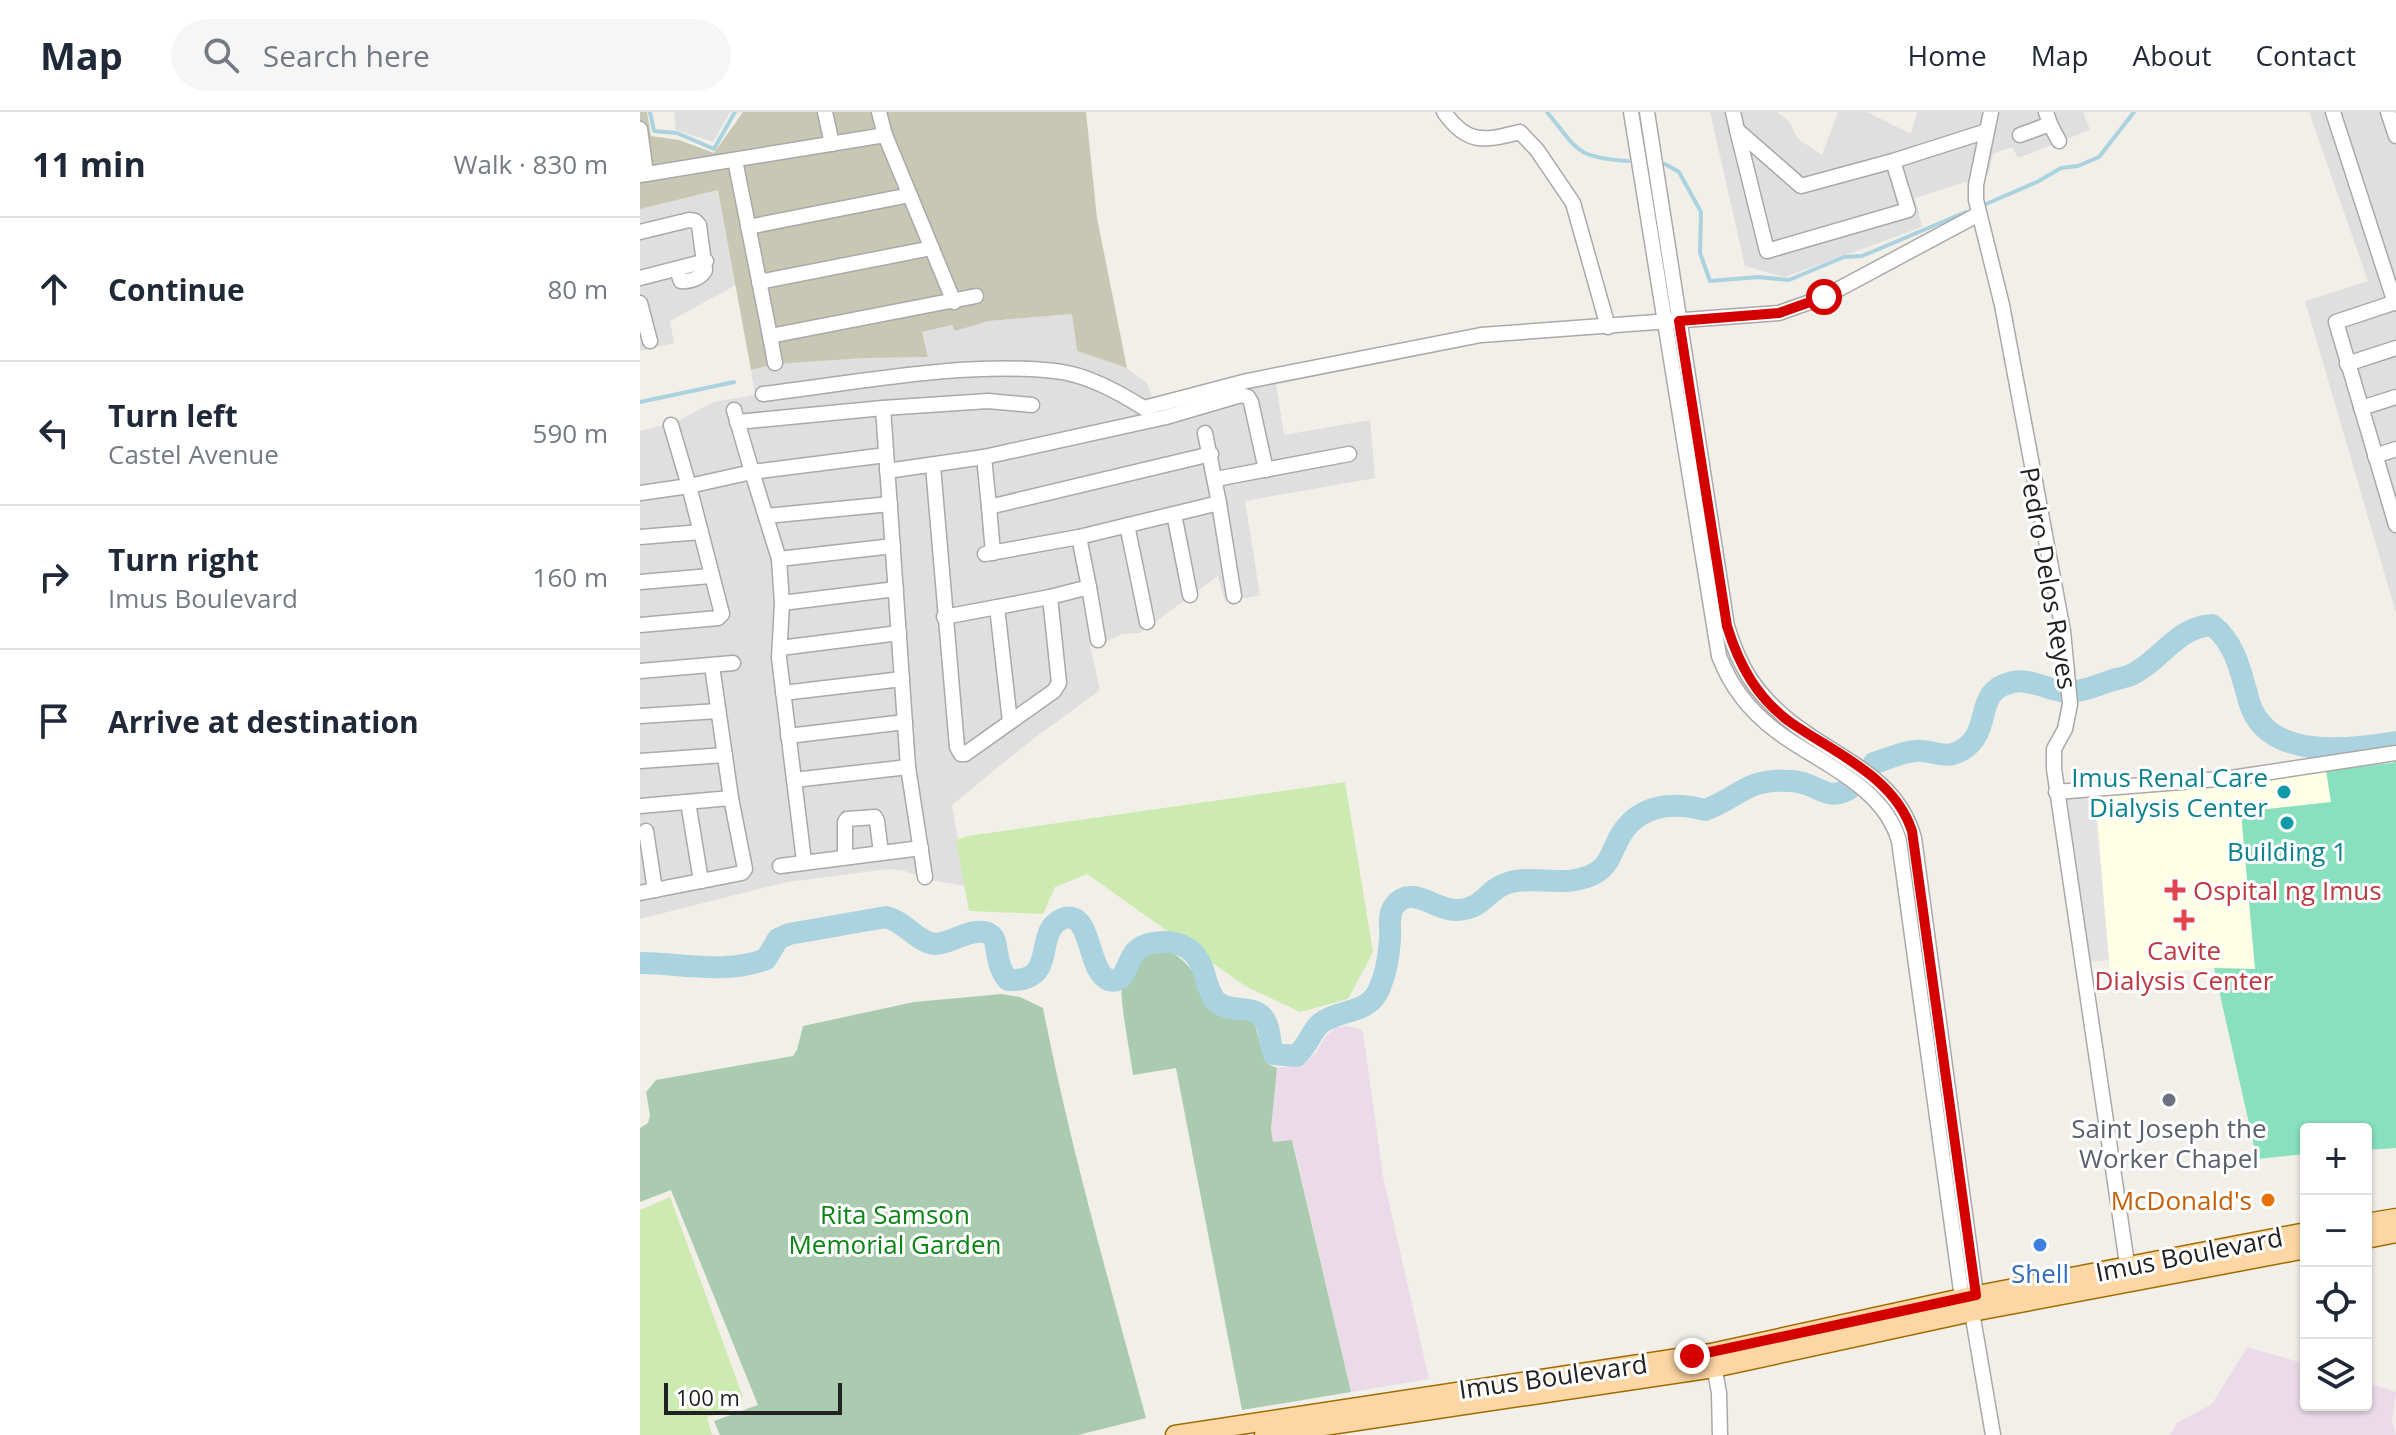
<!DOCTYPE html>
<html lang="en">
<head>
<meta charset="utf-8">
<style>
  :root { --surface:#fff; --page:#f6f6f7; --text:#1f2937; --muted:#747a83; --line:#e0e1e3 }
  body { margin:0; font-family:"Open Sans",sans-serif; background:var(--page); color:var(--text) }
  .controls { position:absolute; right:24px; bottom:24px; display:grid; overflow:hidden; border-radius:8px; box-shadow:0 2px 6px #0004 }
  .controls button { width:72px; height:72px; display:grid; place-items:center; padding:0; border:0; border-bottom:2px solid var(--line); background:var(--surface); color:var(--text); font:40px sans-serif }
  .scale { position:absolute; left:24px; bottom:20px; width:178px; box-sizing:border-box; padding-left:8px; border:4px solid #222; border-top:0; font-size:22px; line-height:28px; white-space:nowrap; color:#222; -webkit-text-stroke:6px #fff; paint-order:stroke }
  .stop { position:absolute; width:24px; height:24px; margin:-18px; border:6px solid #d40000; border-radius:50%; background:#fff }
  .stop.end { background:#d40000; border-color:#fff; box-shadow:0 2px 8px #0008 }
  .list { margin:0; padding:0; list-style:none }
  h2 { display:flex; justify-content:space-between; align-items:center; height:104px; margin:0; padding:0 32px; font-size:34px }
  h2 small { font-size:26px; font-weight:400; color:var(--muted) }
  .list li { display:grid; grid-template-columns:52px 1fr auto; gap:24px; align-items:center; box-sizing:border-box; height:144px; padding:0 32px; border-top:2px solid var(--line) }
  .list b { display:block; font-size:30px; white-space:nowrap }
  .list p { margin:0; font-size:26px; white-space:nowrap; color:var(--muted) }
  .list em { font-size:26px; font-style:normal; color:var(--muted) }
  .icon { flex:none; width:44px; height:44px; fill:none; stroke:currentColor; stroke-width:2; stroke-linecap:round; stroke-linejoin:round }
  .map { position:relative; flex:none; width:1756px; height:1323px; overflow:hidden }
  header { display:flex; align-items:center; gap:48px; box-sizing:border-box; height:112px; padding:0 40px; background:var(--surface); border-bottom:2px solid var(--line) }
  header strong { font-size:38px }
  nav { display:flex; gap:44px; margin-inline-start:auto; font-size:28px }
  .search { width:560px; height:72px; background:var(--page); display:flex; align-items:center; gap:20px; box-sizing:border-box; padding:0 28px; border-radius:44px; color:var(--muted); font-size:30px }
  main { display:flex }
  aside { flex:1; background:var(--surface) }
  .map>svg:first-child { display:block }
  .residential { fill:#e0dfdf }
  .industrial { fill:#ebdbe8 }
  .education { fill:#ffffe5 }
  .construction { fill:#c7c7b4 }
  .grass { fill:#cdebb0 }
  .cemetery { fill:#aacbaf }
  .pitch { fill:#88e0be }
  .parking { fill:#e2e2e2 }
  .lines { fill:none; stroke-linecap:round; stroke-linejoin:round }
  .stream { stroke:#aad3df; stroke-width:4 }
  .river { stroke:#aad3df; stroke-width:22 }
  .minor-casing { stroke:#a9a9a9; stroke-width:17 }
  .major-casing { stroke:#a06b00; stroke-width:21 }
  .minor { stroke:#fff; stroke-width:14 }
  .major { stroke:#fcd6a4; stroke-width:18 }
  .route { stroke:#d40000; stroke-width:10 }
  .culture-dot { fill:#0f9aa8; stroke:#fff; stroke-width:3 }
  .health-dot { fill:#e0444e; stroke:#fff; stroke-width:3 }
  .worship-dot { fill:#6b7280; stroke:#fff; stroke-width:3 }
  .food-dot { fill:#e8710a; stroke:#fff; stroke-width:3 }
  .shop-dot { fill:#3f7fe0; stroke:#fff; stroke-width:3 }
  .labels { text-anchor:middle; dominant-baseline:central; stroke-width:6; stroke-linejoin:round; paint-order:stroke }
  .street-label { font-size:26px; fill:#222; stroke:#fff }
  .culture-label { font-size:26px; fill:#0d838f; stroke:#fff; text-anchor:end }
  .health-label { font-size:26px; fill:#be3a42; stroke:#fff; text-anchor:start }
  .worship-label { font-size:26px; fill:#5b616d; stroke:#fff }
  .food-label { font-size:26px; fill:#c56008; stroke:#fff; text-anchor:end }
  .park-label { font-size:26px; fill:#0c8416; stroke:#fff }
  .shop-label { font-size:26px; fill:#366cbe; stroke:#fff }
</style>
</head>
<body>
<header>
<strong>Map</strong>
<div class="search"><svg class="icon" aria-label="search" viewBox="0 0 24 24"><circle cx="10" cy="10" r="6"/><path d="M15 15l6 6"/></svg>Search here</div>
<nav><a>Home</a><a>Map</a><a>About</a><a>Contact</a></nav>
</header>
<main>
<aside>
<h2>11 min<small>Walk · 830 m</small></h2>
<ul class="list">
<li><svg class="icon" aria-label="ahead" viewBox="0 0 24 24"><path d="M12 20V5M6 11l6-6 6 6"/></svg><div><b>Continue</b></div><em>80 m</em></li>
<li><svg class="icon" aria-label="left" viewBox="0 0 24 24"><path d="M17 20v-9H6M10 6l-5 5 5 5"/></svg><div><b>Turn left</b><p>Castel Avenue</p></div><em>590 m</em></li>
<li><svg class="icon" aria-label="right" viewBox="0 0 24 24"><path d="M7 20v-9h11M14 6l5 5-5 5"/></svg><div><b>Turn right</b><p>Imus Boulevard</p></div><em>160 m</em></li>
<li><svg class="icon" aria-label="arrive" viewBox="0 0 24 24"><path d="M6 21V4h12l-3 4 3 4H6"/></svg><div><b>Arrive at destination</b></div></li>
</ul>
</aside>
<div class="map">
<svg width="1756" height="1323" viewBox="0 0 1756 1323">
  <rect width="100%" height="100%" fill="#f2efe9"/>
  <g class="residential">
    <path d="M34,0H90L73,30L36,18Z"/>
    <path d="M1070,0H1137L1149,9L1157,26L1182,43L1198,0H1227L1271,22L1277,0H1443L1450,18L1378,46L1372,35L1353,42L1348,63L1275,86L1282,115L1145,165L1105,154Z"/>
    <path d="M1669,0H1756V501L1665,189L1728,169Z"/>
    <path d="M78,78L96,173L30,209L34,231L0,239V97Z"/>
    <path d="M432,202L437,239L487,256L507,271L516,297L635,265L644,323L730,308L735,366L605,389L620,483L585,490L578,464L500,521L482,522L467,529L461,535L449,529L460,578L389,630L312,693L326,774L284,767L265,759L249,757L147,770L0,807V319L38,309L73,290L115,283L111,258L136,252L225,246L288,245L282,220L313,213L315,219L349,209Z"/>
  </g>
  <g class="industrial">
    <path d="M706,914L718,916L723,920L743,1064L789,1267L711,1280L653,1029L633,1030L631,1017L637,956L665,951L677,939L686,924L696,915Z"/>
    <path d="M1607,1235L1666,1252V1293H1726V1270L1756,1280L1752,1308L1756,1323H1530L1537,1311L1572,1292Z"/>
  </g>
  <path class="education" d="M1686,658L1691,690L1601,700L1615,857L1574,856L1470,864L1455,672Z"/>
  <path class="construction" d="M0,0H7L11,24L39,28L74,41L103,0H446L457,106L487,256L437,239L432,202L349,209L315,219L312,213L282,220L288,245L225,246L136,252L111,258L78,78L0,97Z"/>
  <g class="grass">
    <path d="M705,670L733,840L708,887L660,900L605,874L447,762L415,775L403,802L329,799L316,728L328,724Z"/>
    <path d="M30,1085L103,1285L85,1301L67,1305L72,1323H0V1098Z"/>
  </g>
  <g class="cemetery">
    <path d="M521,835C549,847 559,866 569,893L589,902L607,899L612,901L624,946L628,952L637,956L631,1017L633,1030L652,1028L711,1280L602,1298L536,956L493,963C491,944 479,888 482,873C486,852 501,839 521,835Z"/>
    <path d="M362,882L380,885L403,896C430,1034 469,1170 506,1306L438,1323H80L74,1309L118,1293L31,1078L0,1090V1016L8,1011L10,1003L6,980L16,968L153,944L157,938L163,914L274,890Z"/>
  </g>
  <path class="pitch" d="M1756,649V1036L1726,1038V1017H1666V1042L1617,1047L1574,856L1615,857L1601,700L1691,690L1686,658L1752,651Z"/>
  <path class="parking" d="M1420,682H1454L1469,848L1443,851Z"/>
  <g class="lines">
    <g class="stream">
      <path d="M10,0L14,19L37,21L74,37L95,0"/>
      <path d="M907,0C939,39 935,45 988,49"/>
      <path d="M1025,52L1039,60L1061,100L1060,141L1070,169L1118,165L1149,168L1204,145L1222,144L1326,100"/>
      <path d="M1346,92L1397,70L1421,56L1438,54L1459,45L1494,0"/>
      <path d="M0,290L94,270"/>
    </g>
    <g class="river">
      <path d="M1234,651C1247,647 1262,640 1275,639C1292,637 1305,649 1322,638C1355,618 1331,579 1373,570C1388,566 1406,577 1421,579C1439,581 1450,576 1467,570C1475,567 1483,566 1491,563C1521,549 1536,515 1572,513C1596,531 1601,562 1609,589C1626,649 1709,638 1756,630"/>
      <path d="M0,851C43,851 85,863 126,847L138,827L149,822L246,805C266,810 278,831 295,832C311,832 336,812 351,823C359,828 354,853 368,868C420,871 392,820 422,807C453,795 446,860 469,868C486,873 487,848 495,840C507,827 534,828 547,836C568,850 562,871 575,888C588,904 619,888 627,913C631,923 629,932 634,942L656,944C669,933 672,917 681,911C701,896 730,903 740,875C746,861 749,843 750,828C751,817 747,802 755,793C771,772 797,799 817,798C846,796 845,778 868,771C889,764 913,772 935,768C979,760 966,734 991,710C1011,691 1041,691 1065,698C1102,684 1105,666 1152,669C1176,670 1187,691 1209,677"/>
    </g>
    <g class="minor-casing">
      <g id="minor">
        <path d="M185,0L192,32"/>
        <path d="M239,0L245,23L314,190"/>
        <path d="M804,0C827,33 844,29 880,20L897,38L933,91L968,215"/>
        <path d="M991,0L1079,544C1090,573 1110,599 1135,618C1176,650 1243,672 1259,729L1322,1186L1332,1200L1353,1323"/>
        <path d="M1007,0L1087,514C1099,554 1114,579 1146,606C1192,645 1256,661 1274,726L1336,1183L1334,1191"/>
        <path d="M1093,0L1097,18"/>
        <path d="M1351,0L1336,73V88L1362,193L1423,519L1430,592L1425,617L1414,637V657L1489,1165"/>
        <path d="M1693,0L1755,191"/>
        <path d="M1748,0L1756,24"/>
        <path d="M1410,12L1419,29"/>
        <path d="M0,17L6,62"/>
        <path d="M1380,23L1410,12L1406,0"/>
        <path d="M95,48L130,224L336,184"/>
        <path d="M1253,49L1268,98L1127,139L1097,18L1161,74L1253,49L1347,19"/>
        <path d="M0,63L245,23"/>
        <path d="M108,115L270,83"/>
        <path d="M0,120L49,108L55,109L59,113L65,158C61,166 50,170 41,169L37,158"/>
        <path d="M0,166L66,149"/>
        <path d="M119,170L292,136"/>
        <path d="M1756,190L1696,210L1756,413"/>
        <path d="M0,191L10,229"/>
        <path d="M130,224L135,251"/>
        <path d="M1707,252L1756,236"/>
        <path d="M123,282C214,271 325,249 415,259C446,262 478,280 504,296L607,269L841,223L1139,201L1184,185L1339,102"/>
        <path d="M243,296L348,289L392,293"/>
        <path d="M1721,296L1756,285"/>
        <path d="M94,298L112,360L246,343"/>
        <path d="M97,310L243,296L268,655L285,765"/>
        <path d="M31,313L49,374L112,360L139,447L142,491L139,546L164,749"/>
        <path d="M1735,344L1756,337"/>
        <path d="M344,345L349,395L571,342"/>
        <path d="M293,354L317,635L321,642H325L414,579L419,571L410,485L449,475L439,425L579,391L565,321"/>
        <path d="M247,359L344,345L526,305L601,283L608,285L611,290L626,358"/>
        <path d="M576,367L709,342"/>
        <path d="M0,381L49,374L82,502L78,506L0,513"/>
        <path d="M579,391L594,484"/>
        <path d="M349,395L353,441"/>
        <path d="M534,402L550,483"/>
        <path d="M126,404L250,392"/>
        <path d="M487,413L507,510"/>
        <path d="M0,425L61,420"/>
        <path d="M345,442L439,425"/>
        <path d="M139,447L253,434"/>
        <path d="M0,470L70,464"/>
        <path d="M449,475L458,528"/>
        <path d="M142,491L256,477"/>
        <path d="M357,495L370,610"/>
        <path d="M304,505L410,485"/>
        <path d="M140,536L259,521"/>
        <path d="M0,559L93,551"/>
        <path d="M143,581L262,567"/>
        <path d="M0,604L78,599"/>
        <path d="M148,624L265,610"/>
        <path d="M0,649L85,643"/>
        <path d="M154,668L268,655"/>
        <path d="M1416,680L1591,666L1756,641"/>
        <path d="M48,690L61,769"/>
        <path d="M0,694L91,686"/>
        <path d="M6,719L15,778"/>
        <path d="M205,745V710L207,707L235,705L237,709L241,741"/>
        <path d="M140,754L281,736"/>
        <path d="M0,781L102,761L105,757L91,686L72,554"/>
        <path d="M1073,1248L1079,1281L1080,1323"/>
      </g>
    </g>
    <g class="major-casing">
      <g id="major">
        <path d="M1726,1111L1756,1106"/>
        <path d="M1726,1127L1756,1121"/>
        <path d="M535,1323L1071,1241L1322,1186L1666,1120"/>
        <path d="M624,1323L1074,1256L1332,1200L1666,1137"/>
      </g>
    </g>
    <use href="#minor" class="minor"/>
    <use href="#major" class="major"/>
  </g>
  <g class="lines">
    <path class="route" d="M1052,1244L1336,1183L1272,719C1254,664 1194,641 1150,610C1117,586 1099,553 1087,514L1039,209L1139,201L1184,185"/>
  </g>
  <g class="culture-dot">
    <circle cx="1644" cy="680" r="8"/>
    <circle cx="1647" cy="711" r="8"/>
  </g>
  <g class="health-dot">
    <path d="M1531 766h8v8h8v8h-8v8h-8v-8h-8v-8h8z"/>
    <path d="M1540 796h8v8h8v8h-8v8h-8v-8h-8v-8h8z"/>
  </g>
  <circle class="worship-dot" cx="1529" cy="988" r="8"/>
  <circle class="food-dot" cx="1628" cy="1088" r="8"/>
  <circle class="shop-dot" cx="1400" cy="1133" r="8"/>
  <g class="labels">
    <g class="street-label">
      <text transform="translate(1409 466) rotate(80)">Pedro Delos Reyes</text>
      <text transform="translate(1549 1142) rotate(-11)">Imus Boulevard</text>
      <text transform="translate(913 1264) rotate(-8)">Imus Boulevard</text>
    </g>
    <g class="culture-label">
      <text x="1628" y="665">Imus Renal Care<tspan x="1628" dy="30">Dialysis Center</tspan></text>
      <text x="1647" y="739" text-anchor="middle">Building 1</text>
    </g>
    <g class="health-label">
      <text x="1553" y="778">Ospital ng Imus</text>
      <text x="1544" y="838" text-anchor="middle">Cavite<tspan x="1544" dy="30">Dialysis Center</tspan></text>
    </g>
    <g class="worship-label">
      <text x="1529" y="1016">Saint Joseph the<tspan x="1529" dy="30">Worker Chapel</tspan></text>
    </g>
    <g class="food-label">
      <text x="1612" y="1088">McDonald's</text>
    </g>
    <g class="park-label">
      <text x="255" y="1102">Rita Samson<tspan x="255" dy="30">Memorial Garden</tspan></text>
    </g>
    <g class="shop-label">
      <text x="1400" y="1161">Shell</text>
    </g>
  </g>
</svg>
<div class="controls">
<button>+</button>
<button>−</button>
<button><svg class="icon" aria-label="locate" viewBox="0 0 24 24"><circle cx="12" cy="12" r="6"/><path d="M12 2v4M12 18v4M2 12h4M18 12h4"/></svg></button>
<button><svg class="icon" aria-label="layers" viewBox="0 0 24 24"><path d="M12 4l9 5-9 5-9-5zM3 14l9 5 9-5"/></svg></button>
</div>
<div class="scale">100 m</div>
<div class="stop" style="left:1184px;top:185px"></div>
<div class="stop end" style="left:1052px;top:1244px"></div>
</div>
</main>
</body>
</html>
